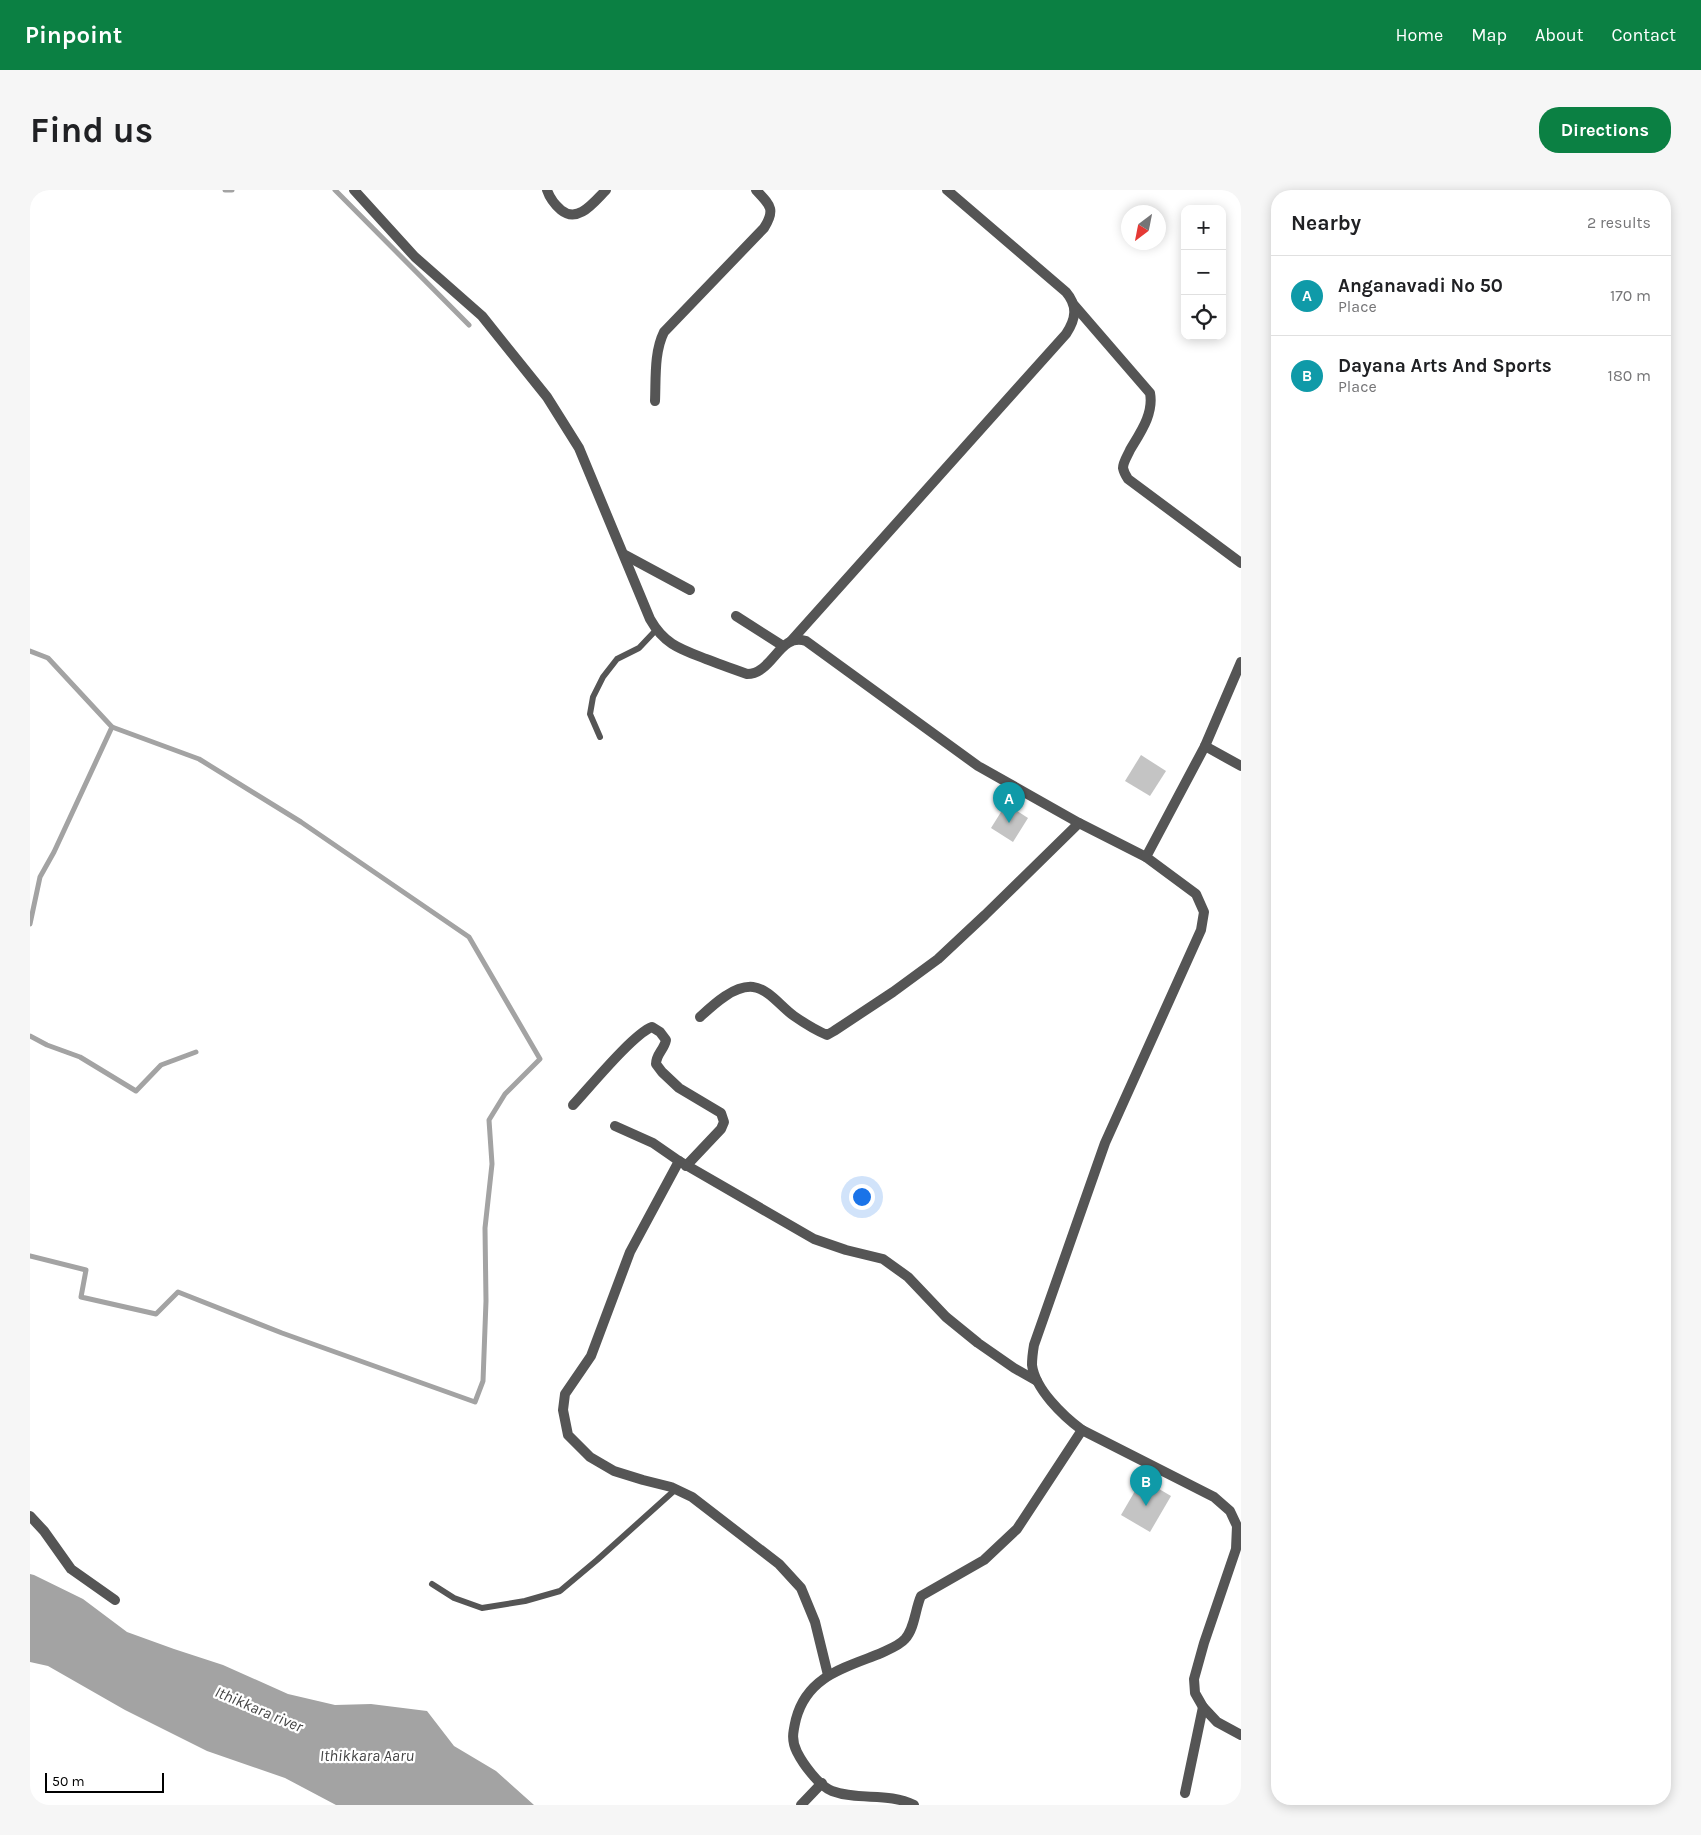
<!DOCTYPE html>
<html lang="en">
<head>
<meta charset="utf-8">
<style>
  :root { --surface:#fff; --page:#f6f6f6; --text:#202124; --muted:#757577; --line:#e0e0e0; --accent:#0b8043 }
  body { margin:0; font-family:Karla,sans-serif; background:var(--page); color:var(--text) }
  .controls { position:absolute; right:15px; top:15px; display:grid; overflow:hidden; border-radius:10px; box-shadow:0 2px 12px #0003 }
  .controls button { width:45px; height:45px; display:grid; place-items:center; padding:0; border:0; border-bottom:1px solid var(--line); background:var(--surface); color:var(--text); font:25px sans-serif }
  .compass { position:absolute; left:1091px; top:15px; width:45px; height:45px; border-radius:50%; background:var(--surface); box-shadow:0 2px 12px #0003; rotate:212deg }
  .scale { position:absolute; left:15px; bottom:12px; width:119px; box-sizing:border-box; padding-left:5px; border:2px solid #000; border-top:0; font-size:14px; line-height:18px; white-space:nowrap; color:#000; -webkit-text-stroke:4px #fff; paint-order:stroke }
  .you { position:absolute; left:831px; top:1006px; width:18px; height:18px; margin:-12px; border:4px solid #fff; border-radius:50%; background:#1a73e8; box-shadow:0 0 0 8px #1a73e833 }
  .badge { display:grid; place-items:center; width:32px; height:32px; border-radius:50%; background:var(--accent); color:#fff; font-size:16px; font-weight:700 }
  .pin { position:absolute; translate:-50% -41px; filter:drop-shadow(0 1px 2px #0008) }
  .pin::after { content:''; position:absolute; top:26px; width:18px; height:15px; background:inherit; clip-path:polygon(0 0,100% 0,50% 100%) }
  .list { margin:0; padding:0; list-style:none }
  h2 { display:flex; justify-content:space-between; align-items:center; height:65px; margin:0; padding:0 20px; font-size:21px }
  h2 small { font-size:16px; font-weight:400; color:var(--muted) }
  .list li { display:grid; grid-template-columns:32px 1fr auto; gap:15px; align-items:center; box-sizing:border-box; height:80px; padding:0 20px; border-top:1px solid var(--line) }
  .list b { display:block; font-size:19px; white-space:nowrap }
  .list p { margin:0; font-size:16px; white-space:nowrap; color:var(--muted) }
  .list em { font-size:16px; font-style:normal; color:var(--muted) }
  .icon { flex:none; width:28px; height:28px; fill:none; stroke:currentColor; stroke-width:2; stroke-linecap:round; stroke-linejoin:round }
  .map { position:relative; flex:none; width:1211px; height:1615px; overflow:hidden; border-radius:20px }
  header { display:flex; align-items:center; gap:30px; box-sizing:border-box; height:70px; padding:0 25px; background:var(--accent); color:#fff }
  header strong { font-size:24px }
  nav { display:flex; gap:28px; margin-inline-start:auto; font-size:18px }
  .intro { display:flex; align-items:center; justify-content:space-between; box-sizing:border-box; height:120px; padding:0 30px }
  h1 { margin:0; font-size:35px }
  .button { padding:12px 22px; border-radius:20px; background:var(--accent); color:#fff; font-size:18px; font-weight:700 }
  main { display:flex; gap:30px; padding:0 30px }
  aside { flex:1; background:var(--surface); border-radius:20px; box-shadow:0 2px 12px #0003 }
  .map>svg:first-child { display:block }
  .water { fill:#a3a3a3 }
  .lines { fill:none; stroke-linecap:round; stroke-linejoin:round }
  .stream { stroke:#a3a3a3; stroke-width:5 }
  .building { fill:#c4c4c4 }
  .service { stroke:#555; stroke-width:6 }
  .minor { stroke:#555; stroke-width:10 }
  .labels { text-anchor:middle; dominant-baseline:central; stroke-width:4.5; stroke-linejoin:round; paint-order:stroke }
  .water-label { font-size:16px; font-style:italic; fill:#444; stroke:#fff }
</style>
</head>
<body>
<header>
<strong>Pinpoint</strong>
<nav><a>Home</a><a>Map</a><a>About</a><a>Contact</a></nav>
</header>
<div class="intro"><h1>Find us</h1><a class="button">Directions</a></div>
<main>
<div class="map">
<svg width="1211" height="1615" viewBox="0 0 1211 1615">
  <rect width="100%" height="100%" fill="#fff"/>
  <path class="water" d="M0,1384L4,1385L53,1409L97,1442L144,1459L193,1475L258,1504L305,1515L341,1514L397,1521L424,1556L466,1581L504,1615H306L255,1588L177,1561L95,1520L18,1476L0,1472Z"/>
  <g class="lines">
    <g class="stream">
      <path d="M195,0H202"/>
      <path d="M305,0L439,135"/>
      <path d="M0,461L18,468L82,537L169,569L271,632L439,747L510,869L475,904L459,930L462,974L455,1038L456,1111L453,1191L445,1212L252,1143L148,1102L126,1124L51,1107L56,1080L0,1066"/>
      <path d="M0,734L10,687L24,662L82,537"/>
      <path d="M0,846L17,855L50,867L106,901L131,875L166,862"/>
    </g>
  </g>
  <g class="building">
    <path d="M1111,565L1136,581L1120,606L1095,591Z"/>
    <path d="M976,614L998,628L983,652L961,638Z"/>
    <path d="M1112,1289L1141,1306L1120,1342L1091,1325Z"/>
  </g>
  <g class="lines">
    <g class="service">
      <path d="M570,547L560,524L563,507L573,487L587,469L609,458L626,440"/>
      <path d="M402,1394L424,1408L452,1418L495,1411L530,1401L567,1370L646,1299"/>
    </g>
    <g class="minor">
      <path d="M324,0L385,67L452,126L517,207L549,258L620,429C634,454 650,459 676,469C689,474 703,479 717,484C743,484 749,442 776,451L948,576L1049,633L1116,667"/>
      <path d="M517,0C520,9 524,14 531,20C548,34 564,12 576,0"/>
      <path d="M1044,115L1120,203C1124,224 1110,243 1100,260C1098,265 1093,272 1093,278C1094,283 1096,286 1098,289L1211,373"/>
      <path d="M625,211C626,188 624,162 634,142L734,38C746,19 740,15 726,0"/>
      <path d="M595,365L660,400"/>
      <path d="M706,426L753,456"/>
      <path d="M761,451L1036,144C1046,129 1048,116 1036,102L917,0"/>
      <path d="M1211,472L1175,556L1116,667L1166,704L1174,722L1171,740L1075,953L1004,1155C1003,1161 1002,1168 1002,1175C1005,1199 1033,1226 1052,1240L1184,1307L1200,1321L1207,1336L1206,1359L1174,1453L1164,1489L1165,1503L1173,1517L1187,1532L1211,1545"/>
      <path d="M1175,556L1211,576"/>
      <path d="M670,827C683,815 704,795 723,797C739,799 751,817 764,826C774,833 785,840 797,845L804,841L863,802L908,769L955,725L1049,633"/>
      <path d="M543,915C559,898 603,844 622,837L630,842L636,850C634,860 626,864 626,874L632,882L649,898L691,923L694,932L691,939L656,976"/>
      <path d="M585,936L623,953L649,971L784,1049L816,1060L853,1069L878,1087L916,1127L948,1153L984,1178L1007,1191"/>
      <path d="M649,971L600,1062L561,1166L535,1204L533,1220L538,1245L560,1267L584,1281L613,1290L641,1297L662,1307L749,1374L771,1398L785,1432L798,1485"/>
      <path d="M0,1326L14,1341L41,1379L85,1410"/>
      <path d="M1155,1603L1173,1517"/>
      <path d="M771,1615L792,1593"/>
      <path d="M884,1615C858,1602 829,1611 802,1601C789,1596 773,1574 767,1562C761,1550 763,1542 766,1529C777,1487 813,1478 849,1464C857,1460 869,1456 875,1449C885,1438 885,1419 891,1406L954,1370L987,1339L1052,1240"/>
    </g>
  </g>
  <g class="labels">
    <g class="water-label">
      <text transform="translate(229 1519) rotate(23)">Ithikkara river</text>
      <text x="337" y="1565">Ithikkara Aaru</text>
    </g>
  </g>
</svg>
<div class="controls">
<button>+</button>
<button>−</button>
<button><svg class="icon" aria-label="locate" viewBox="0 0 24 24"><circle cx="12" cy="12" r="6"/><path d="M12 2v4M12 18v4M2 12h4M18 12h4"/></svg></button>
</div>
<svg class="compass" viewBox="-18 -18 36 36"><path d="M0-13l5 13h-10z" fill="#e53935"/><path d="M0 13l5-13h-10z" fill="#757577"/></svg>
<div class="scale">50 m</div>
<div class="you"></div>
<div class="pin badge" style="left:979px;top:633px;background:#0f9aa8">A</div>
<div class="pin badge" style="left:1116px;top:1316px;background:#0f9aa8">B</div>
</div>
<aside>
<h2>Nearby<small>2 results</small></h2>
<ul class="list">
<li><span class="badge" style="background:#0f9aa8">A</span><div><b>Anganavadi No 50</b><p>Place</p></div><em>170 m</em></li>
<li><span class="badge" style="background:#0f9aa8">B</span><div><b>Dayana Arts And Sports</b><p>Place</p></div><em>180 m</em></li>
</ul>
</aside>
</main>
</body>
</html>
